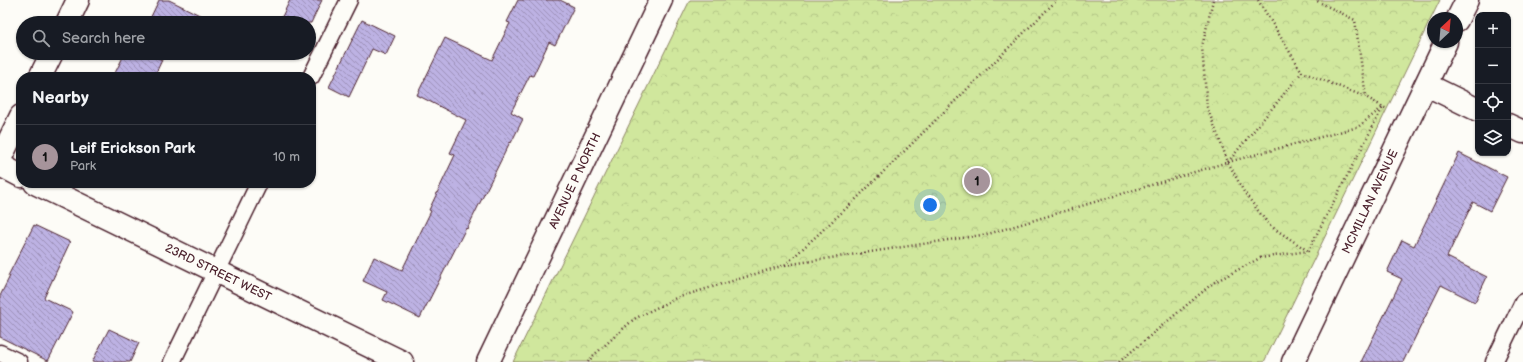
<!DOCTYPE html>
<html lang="en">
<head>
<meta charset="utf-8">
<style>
  :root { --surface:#171b24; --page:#20242c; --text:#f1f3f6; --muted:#9ea1a6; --line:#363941; --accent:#a6949b }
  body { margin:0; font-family:"Balsamiq Sans",sans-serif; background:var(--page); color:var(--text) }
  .controls { position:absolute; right:12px; top:12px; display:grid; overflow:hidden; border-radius:8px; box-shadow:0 1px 3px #0004 }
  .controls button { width:36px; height:36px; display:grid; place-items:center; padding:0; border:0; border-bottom:1px solid var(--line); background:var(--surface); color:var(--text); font:20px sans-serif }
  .compass { position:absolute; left:1427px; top:12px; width:36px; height:36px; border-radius:50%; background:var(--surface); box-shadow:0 1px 3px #0004; rotate:26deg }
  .you { position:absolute; left:930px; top:205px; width:14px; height:14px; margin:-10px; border:3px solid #fff; border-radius:50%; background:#1a73e8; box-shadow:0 0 0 6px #1a73e833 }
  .badge { display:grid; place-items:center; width:26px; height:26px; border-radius:50%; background:var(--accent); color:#111; font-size:13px; font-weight:700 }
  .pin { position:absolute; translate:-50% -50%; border:2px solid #fff; box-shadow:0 1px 4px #0006 }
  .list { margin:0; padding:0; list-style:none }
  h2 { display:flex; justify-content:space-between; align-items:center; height:52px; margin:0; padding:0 16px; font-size:17px }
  h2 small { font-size:13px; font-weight:400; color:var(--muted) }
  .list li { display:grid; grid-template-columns:26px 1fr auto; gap:12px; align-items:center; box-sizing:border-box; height:64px; padding:0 16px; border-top:1px solid var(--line) }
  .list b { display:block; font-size:15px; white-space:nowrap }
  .list p { margin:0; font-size:13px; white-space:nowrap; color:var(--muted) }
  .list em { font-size:13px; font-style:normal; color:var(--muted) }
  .icon { flex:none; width:22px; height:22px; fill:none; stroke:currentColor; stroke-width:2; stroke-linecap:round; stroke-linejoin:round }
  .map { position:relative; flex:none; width:1523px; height:362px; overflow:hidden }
  .search { position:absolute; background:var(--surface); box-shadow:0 1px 3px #0004; left:16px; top:16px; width:300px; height:44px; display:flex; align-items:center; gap:10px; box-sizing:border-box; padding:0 14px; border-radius:22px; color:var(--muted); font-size:15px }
  .panel { position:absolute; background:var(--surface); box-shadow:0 1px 3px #0004; left:16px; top:72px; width:300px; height:116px; border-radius:16px }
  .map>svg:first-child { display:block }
  .park { fill:url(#park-crowns); stroke:#8d8364 }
  .building { fill:url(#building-back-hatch); stroke:#4a1f2b }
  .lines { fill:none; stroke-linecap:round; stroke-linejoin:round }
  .lane-casing { stroke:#4a1f2b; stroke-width:19 }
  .street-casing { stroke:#4a1f2b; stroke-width:25 }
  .secondary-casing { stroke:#4a1f2b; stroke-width:25 }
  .path { stroke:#4a1f2b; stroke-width:2.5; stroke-dasharray:1 3; stroke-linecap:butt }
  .lane { stroke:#fdfcf7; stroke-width:16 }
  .street { stroke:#fdfcf7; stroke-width:22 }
  .secondary { stroke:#fdfcf7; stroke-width:22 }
  .labels { text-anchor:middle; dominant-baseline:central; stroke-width:4; stroke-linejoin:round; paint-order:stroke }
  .street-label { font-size:12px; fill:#4a1f2b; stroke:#fdfcf7 }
</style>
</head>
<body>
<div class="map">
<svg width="1523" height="362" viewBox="0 0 1523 362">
  <defs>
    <pattern id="park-crowns" width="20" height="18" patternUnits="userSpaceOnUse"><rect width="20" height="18" fill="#d0e79d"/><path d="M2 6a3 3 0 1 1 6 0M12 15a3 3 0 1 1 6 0" fill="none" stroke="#b4c687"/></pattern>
    <pattern id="building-back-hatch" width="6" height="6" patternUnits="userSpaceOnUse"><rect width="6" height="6" fill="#bdb2e3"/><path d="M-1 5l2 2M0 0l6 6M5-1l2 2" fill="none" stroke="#9c90b8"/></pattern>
  </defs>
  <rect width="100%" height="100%" fill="#fdfcf7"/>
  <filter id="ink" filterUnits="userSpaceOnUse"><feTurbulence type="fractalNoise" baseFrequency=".025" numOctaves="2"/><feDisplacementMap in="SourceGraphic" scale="8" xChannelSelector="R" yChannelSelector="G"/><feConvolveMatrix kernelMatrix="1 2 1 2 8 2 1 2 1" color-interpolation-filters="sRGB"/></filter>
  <g filter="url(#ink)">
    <path class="park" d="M690,0H1440L1264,362H513Z"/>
    <g class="building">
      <path d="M159,0H169L216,23H148Z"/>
      <path d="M290,0H322L311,23H279Z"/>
      <path d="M518,0H560L574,7L555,45L549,42L533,76L530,75L511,112L523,119L511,143L510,142L467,229L466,228L420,318L383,300L387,292L363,281L374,257L402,270L431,211L429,210L455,155L450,153L466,120L417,95L445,38L492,60L510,23L507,22Z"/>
      <path d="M362,20L395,36L386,55L372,49L349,97L329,87Z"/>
      <path d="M125,53H147L162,60L154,77H113Z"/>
      <path d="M1459,153L1507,177L1490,211L1473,202L1447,257L1487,277L1475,302L1441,285L1403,362H1361L1402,279L1387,272L1402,240L1414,246Z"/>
      <path d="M34,225L70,242L44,298L73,312L48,361L0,337V296L10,276H8Z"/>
      <path d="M109,329L139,343L130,362H92Z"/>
    </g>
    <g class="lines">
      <g class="lane-casing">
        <g id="lane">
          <path d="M311,77L349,0"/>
          <path d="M0,353L19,362"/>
          <path d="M172,362L259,183"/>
          <path d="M1494,362L1523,302"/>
        </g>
      </g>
      <g class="street-casing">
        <g id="street">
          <path d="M1457,20L1467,0"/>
          <path d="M67,23L78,0"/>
          <path d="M40,77L52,53"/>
          <path d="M1427,85L1478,110"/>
          <path d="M1508,125L1523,132"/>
          <path d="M0,159L21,116"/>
          <path d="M0,165L21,176"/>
          <path id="s1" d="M35,183L402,362"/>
          <path id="s2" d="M1293,362L1446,42"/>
        </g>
      </g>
      <g class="secondary-casing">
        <g id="secondary">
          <path id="s3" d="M488,362L661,0"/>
        </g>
      </g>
      <g class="path">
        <path d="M1213,0L1202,47L1207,107L1228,162L1244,192L1269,225L1308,251"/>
        <path d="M1258,0L1302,72"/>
        <path d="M1228,162L1302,72L1366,97L1355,20L1315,0"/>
        <path d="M785,265L988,234L1228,162L1358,127L1383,107L1387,109"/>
        <path d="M588,362L593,356L634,319L676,298L785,265L853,202L1057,0"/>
        <path d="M1119,362L1213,283L1260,258L1308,251L1383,107L1366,97"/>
      </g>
      <use href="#lane" class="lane"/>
      <use href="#street" class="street"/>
      <use href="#secondary" class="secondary"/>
    </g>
  </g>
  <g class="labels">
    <g class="street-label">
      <text stroke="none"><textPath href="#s3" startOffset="201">AVENUE P NORTH</textPath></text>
      <text stroke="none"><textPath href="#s2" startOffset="178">MCMILLAN AVENUE</textPath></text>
      <text stroke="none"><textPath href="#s1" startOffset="204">23RD STREET WEST</textPath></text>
    </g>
  </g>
</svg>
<div class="controls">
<button>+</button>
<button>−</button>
<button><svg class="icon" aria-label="locate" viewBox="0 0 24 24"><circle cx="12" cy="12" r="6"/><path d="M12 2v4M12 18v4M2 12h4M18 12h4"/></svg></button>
<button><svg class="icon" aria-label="layers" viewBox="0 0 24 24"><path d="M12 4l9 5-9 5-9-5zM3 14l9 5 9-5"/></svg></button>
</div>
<svg class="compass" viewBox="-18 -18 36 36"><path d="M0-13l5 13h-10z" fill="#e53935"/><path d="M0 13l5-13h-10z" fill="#9ea1a6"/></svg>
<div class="you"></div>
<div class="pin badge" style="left:977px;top:181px">1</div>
<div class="search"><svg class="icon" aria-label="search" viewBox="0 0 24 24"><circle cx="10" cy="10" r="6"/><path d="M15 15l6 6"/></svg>Search here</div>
<section class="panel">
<h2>Nearby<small></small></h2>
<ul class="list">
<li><span class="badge">1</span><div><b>Leif Erickson Park</b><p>Park</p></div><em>10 m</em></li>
</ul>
</section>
</div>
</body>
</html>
